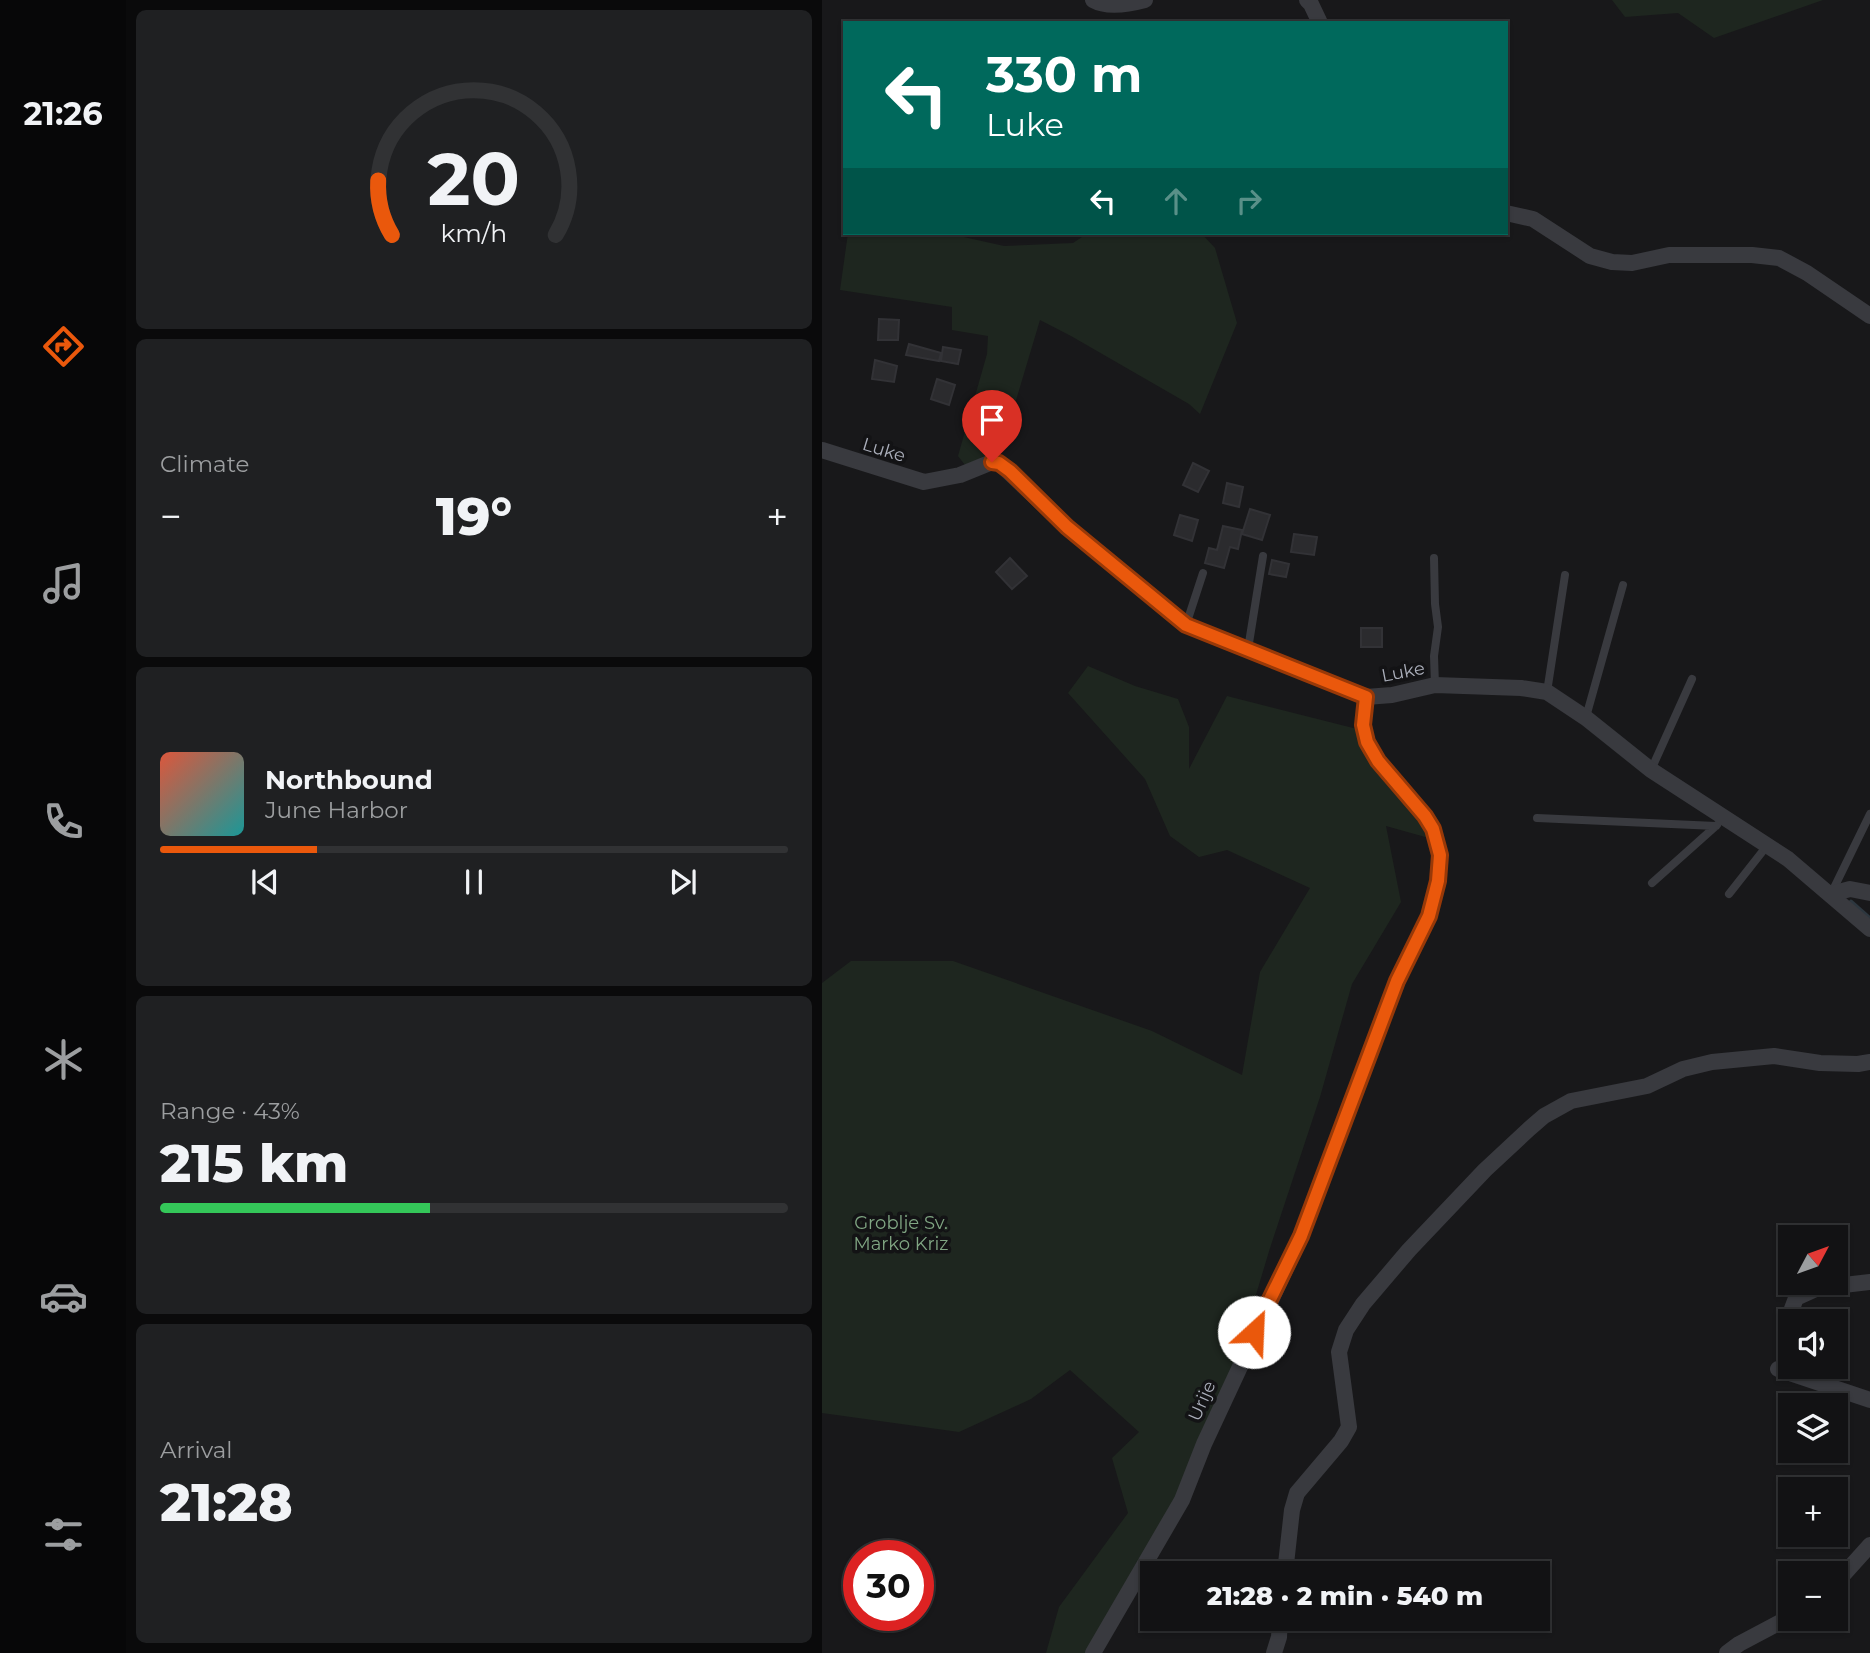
<!DOCTYPE html>
<html lang="en">
<head>
<meta charset="utf-8">
<style>
  body { margin:0; font-family:Montserrat,sans-serif; background:#1f2022; color:#f1f3f6; height:100vh; display:flex; flex-direction:column; font-size:26px; white-space:nowrap }
  * { box-sizing:border-box; margin:0 }
  p { font-size:23px; color:#9c9ea0 }
  .icon { flex:none; width:38px; height:38px; fill:none; stroke:currentColor; stroke-width:2; stroke-linecap:round; stroke-linejoin:round }
  .map { position:relative; flex:1; overflow:hidden }
  .sheet { display:flex; flex-direction:column; gap:10px; padding:10px; background:#0a0a0b; width:696px }
  .sheet>* { flex:none }
  .guide { position:absolute; left:21px; top:21px; width:665px; height:214px; border-radius:0px; box-shadow:0 2px 5px #0004,0 0 0 2px #313234; background:#00695c; color:#fff; overflow:hidden }
  .needle { width:46px; rotate:49deg }
  .buttons { position:absolute; left:956px; top:1225px; display:grid; gap:14px }
  .buttons a { display:grid; place-items:center; width:70px; height:70px; border-radius:0px; background:#121214; box-shadow:0 2px 5px #0004,0 0 0 2px #313234; font-size:35px }
  .speed { position:absolute; left:21px; top:1540px; display:flex; gap:14px; font-size:35px; font-weight:700; text-align:center }
  .speed>* { display:grid; place-content:center; width:91px; height:91px; border-radius:50%; background:#121214; box-shadow:0 2px 5px #0004,0 0 0 2px #313234; line-height:1 }
  .speed .limit { border:10px solid #d22; background:#fff; color:#111 }
  .pin { position:absolute; display:grid; place-items:center; width:60px; height:60px; color:#fff; margin:-72px -30px; border-radius:50% 50% 50% 0; rotate:-45deg; box-shadow:0 0 7px #0007 }
  .pin .icon { rotate:45deg }
  .me { position:absolute; width:77px; margin:-38px; rotate:25deg; stroke-linejoin:round; filter:drop-shadow(0 0 5px #0008) }
  .turn { display:flex; align-items:center; gap:24px; height:147px; padding:0 28px; font-size:32px }
  .turn .icon { width:91px; height:91px; stroke-width:2.5 }
  .turn b { display:block; font-size:49px; line-height:60px }
  .lanes { display:flex; align-items:center; height:66px; padding:0 28px; background:#0003; justify-content:center; gap:35px; direction:ltr }
  .lanes .off { opacity:.35 }
  .big { font-size:52px; font-weight:800; line-height:1.1 }
  .sheet .card { flex:1; display:flex; flex-direction:column; justify-content:center; gap:10px; min-width:0; padding:0 24px; border-radius:10px; background:#1f2022 }
  .sheet .dial { align-items:center; gap:0 }
  .dial svg { height:182px; overflow:visible; fill:none; stroke:#313234; stroke-width:7; stroke-linecap:round; text-anchor:middle }
  .dial text { fill:#f1f3f6; stroke:none }
  .song { display:flex; align-items:center; gap:21px }
  .cover { width:84px; height:84px; border-radius:10px; background:linear-gradient(135deg,hsl(10 70% 55%),hsl(180 70% 35%)) }
  .played { height:7px; border-radius:4px; background:linear-gradient(90deg,#ea580c 25%,#313234 25%) }
  .keys { display:flex; justify-content:space-around; direction:ltr }
  .heat { display:flex; justify-content:space-between; align-items:center; font-size:38px; direction:ltr }
  .charge { height:10px; border-radius:5px; background:linear-gradient(90deg,#34c759 43%,#313234 0) }
  .trip { position:absolute; left:318px; top:1561px; width:410px; height:70px; border-radius:0px; background:#121214; box-shadow:0 2px 5px #0004,0 0 0 2px #313234; font-weight:800; line-height:70px; text-align:center }
  main { display:flex; flex:1; min-height:0 }
  .menu { display:flex; flex-direction:column; width:126px; justify-content:space-around; align-items:center; background:#070708; color:#9c9ea0 }
  .menu .icon { width:49px; height:49px }
  .menu .current { color:#ea580c }
  .menu b { font-size:32px; color:#f1f3f6 }
  .map>svg:first-child { display:block }
  .green { fill:#1e261f }
  .lines { fill:none; stroke-linecap:round; stroke-linejoin:round }
  .stream { stroke:#2d373f; stroke-width:4.5 }
  .building { fill:#2b2b2e; stroke:#323236; stroke-width:2 }
  .lane { stroke:#393a3f; stroke-width:8 }
  .street { stroke:#393a3f; stroke-width:16 }
  .route-casing { stroke:#983908; stroke-width:18 }
  .route { stroke:#ea580c; stroke-width:12 }
  .labels { text-anchor:middle; stroke-width:7; stroke-linejoin:round; paint-order:stroke }
  .street-label { font-size:18px; fill:#aaaeba; stroke:#131315 }
  .park-label { font-size:18px; fill:#80a683; stroke:#131315 }
</style>
</head>
<body>
<main>
<nav class="menu">
<b>21:26</b>
<svg class="icon current" aria-label="directions" viewBox="0 0 24 24"><path d="M12 3l9 9-9 9-9-9zM9 14v-3h6M13 9l2 2-2 2"/></svg>
<svg class="icon" aria-label="music" viewBox="0 0 24 24"><path d="M9 18V5l10-2v13"/><circle cx="6" cy="18" r="3"/><circle cx="16" cy="16" r="3"/></svg>
<svg class="icon" aria-label="phone" viewBox="0 0 24 24"><path d="M5 4h4l2 5-3 2q2 4 5 5l2-3 5 2v4C11 20 4 13 5 4z"/></svg>
<svg class="icon" aria-label="climate" viewBox="0 0 24 24"><path d="M12 3v18M4 7l16 10M4 17L20 7"/></svg>
<svg class="icon" aria-label="car" viewBox="0 0 24 24"><path d="M5 17H2v-5l4-1 3-4h7l3 4 3 1v5h-3M9 17h6M6 11h13"/><circle cx="7" cy="17" r="2"/><circle cx="17" cy="17" r="2"/></svg>
<svg class="icon" aria-label="filters" viewBox="0 0 24 24"><path d="M4 7h16M4 17h16"/><circle cx="9" cy="7" r="2"/><circle cx="15" cy="17" r="2"/></svg>
</nav>
<section class="sheet">
<div class="card dial"><svg viewBox="0 0 100 80">
<path d="M14 69A42 42 0 1 1 86 69"/>
<path d="M14 69A42 42 0 0 1 8 45" stroke="#ea580c"/>
<text x="50" y="56" font-size="32" font-weight="700">20</text>
<text x="50" y="72" font-size="11">km/h</text>
</svg></div>
<div class="card"><p>Climate</p>
<div class="heat"><a>−</a><b class="big">19°</b><a>+</a></div>
</div>
<div class="card">
<div class="song"><i class="cover"></i><div><b>Northbound</b><p>June Harbor</p></div></div>
<div class="played"></div>
<div class="keys"><svg class="icon" aria-label="previous" viewBox="0 0 24 24"><path d="M18 5L8 12l10 7zM5 5v14"/></svg><svg class="icon" aria-label="pause" viewBox="0 0 24 24"><path d="M8 5v14M16 5v14"/></svg><svg class="icon" aria-label="next" viewBox="0 0 24 24"><path d="M6 5l10 7-10 7zM19 5v14"/></svg></div>
</div>
<div class="card"><p>Range · 43%</p><b class="big">215 km</b><div class="charge"></div></div>
<div class="card"><p>Arrival</p><b class="big">21:28</b></div>
</section>
<div class="map">
<svg width="1048" height="1653" viewBox="0 0 1048 1653">
  <rect width="100%" height="100%" fill="#18181a"/>
  <path class="green" d="M 790,0 L 1001,0 L 892,38 L 856,13 L 803,17 Z
    M 26,233 L 124,233 L 182,246 L 251,243 L 266,233 L 379,233 L 393,248 L 415,323 L 378,414 L 367,404 L 249,336 L 218,320 L 189,417 L 174,454 L 143,465 L 136,456 L 165,354 L 166,336 L 130,330 L 130,307 L 18,290 Z
    M 266,666 L 313,686 L 356,699 L 367,727 L 367,769 L 405,696 L 539,730 L 614,840 L 564,826 L 579,902 L 530,984 L 498,1097 L 448,1248 L 394,1428 L 268,1653 L 224,1653 L 237,1607 L 306,1513 L 290,1458 L 317,1432 L 248,1370 L 209,1399 L 137,1432 L 0,1413 L 0,983 L 29,961 L 131,961 L 330,1031 L 420,1075 L 438,972 L 488,888 L 405,850 L 377,857 L 348,836 L 323,779 L 246,693 Z"/>
  <g class="lines">
    <path class="stream" d="M 1029,902 L 1046,917"/>
  </g>
  <path class="building" d="M 57,319 L 77,320 L 76,340 L 56,340 Z
    M 87,344 L 119,353 L 117,361 L 84,355 Z
    M 121,347 L 139,350 L 136,364 L 119,361 Z
    M 53,360 L 75,366 L 72,382 L 50,379 Z
    M 115,379 L 133,385 L 127,405 L 109,399 Z
    M 371,463 L 387,471 L 376,492 L 361,485 Z
    M 405,483 L 421,487 L 417,507 L 401,503 Z
    M 428,509 L 448,515 L 440,540 L 420,534 Z
    M 358,515 L 376,520 L 370,541 L 352,535 Z
    M 401,526 L 420,530 L 416,549 L 408,547 L 402,568 L 383,563 L 387,548 L 395,550 Z
    M 472,534 L 495,537 L 492,555 L 469,552 Z
    M 188,558 L 205,576 L 190,589 L 174,572 Z
    M 450,560 L 467,564 L 464,577 L 447,574 Z
    M 539,628 L 560,628 L 560,647 L 539,647 Z"/>
  <g class="lines">
    <path class="lane" d="M 612,558 L 613,604 L 616,627 L 612,656 L 613,685
      M 364,625 L 381,573
      M 426,649 L 441,556
      M 725,692 L 743,575
      M 764,717 L 801,585
      M 829,770 L 870,679
      M 715,818 L 894,826
      M 830,883 L 895,825
      M 907,894 L 944,847
      M 1009,894 L 1048,814"/>
    <path class="street" d="M 271,0 C 285,8 308,4 323,0
      M 485,0 L 489,4 L 498,23
      M 684,213 L 711,219 L 768,256 L 790,262 L 810,263 L 847,255 L 930,255 L 957,258 L 985,273 L 1048,316
      M 0,450 L 102,482 L 138,475 L 170,462 L 177,463 L 245,527 L 364,625 L 544,697 L 570,695 L 613,685 L 699,688 L 725,692 L 764,718 L 829,770 L 966,859 L 1048,929
      M 1009,894 L 1028,889 L 1048,893
      M 968,1321 L 968,1314 L 974,1298 L 996,1288 L 1048,1282
      M 956,1369 L 1048,1400
      M 463,1573 L 470,1510 L 475,1493 L 519,1441 L 527,1427 L 517,1352 L 524,1330 L 541,1304 L 587,1250 L 663,1170 L 707,1129 L 722,1116 L 749,1101 L 825,1086 L 861,1069 L 890,1062 L 952,1056 L 998,1063 L 1036,1064 L 1048,1062
      M 1013,1584 L 1048,1545
      M 271,1653 L 360,1500 L 382,1444 L 479,1236 L 575,981 L 607,916 L 616,881 L 618,854 L 611,829 L 603,816 L 556,761 L 545,742 L 541,725 L 544,697
      M 452,1653 L 457,1637 L 458,1619
      M 905,1653 L 917,1644 L 968,1617"/>
  </g>
  <g class="lines">
    <defs>
      <path id="route" d="M 170,462 L 177,463 L 188,471 L 245,527 L 364,625 L 544,697 L 541,725 L 545,742 L 556,761 L 603,816 L 611,829 L 618,855 L 616,881 L 607,916 L 575,981 L 479,1236 L 432,1332"/>
    </defs>
    <use href="#route" class="route-casing"/>
    <use href="#route" class="route"/>
  </g>
  <g class="labels">
    <g class="street-label">
      <text transform="translate(62 450) rotate(17)" y="6">Luke</text>
      <text transform="translate(581 672) rotate(-11)" y="6">Luke</text>
      <text transform="translate(380 1401) rotate(-66)" y="6">Urije</text>
    </g>
    <g class="park-label">
      <text x="79" y="1229">Groblje Sv.<tspan x="79" dy="21">Marko Kriz</tspan></text>
    </g>
  </g>
</svg>
<div class="buttons">
<a><svg class="needle" viewBox="-14 -14 28 28"><path d="M0-13l5 13h-10z" fill="#e53935"/><path d="M0 13l5-13h-10z" fill="#9c9ea0"/></svg></a>
<a><svg class="icon" aria-label="sound" viewBox="0 0 24 24"><path d="M4 9h4l5-4v14l-5-4H4zM17 9q2 3 0 6"/></svg></a>
<a><svg class="icon" aria-label="layers" viewBox="0 0 24 24"><path d="M12 4l9 5-9 5-9-5zM3 14l9 5 9-5"/></svg></a>
<a>+</a>
<a>−</a>
</div>
<div class="speed"><div class="limit">30</div></div>
<div class="pin" style="left:170px;top:462px;background:#d93025"><svg class="icon" aria-label="arrive" viewBox="0 0 24 24"><path d="M6 21V4h12l-3 4 3 4H6"/></svg></div>
<svg class="me" style="left:432px;top:1332px" viewBox="-20 -20 40 40"><circle r="19" fill="#fff"/><path d="M0-13L10 11 0 6-10 11z" fill="#ea580c"/></svg>
<div class="trip">21:28 · 2 min · 540 m</div>
<div class="guide">
<div class="turn"><svg class="icon" aria-label="left" viewBox="0 0 24 24"><path d="M17 20v-9H6M10 6l-5 5 5 5"/></svg><div><b>330 m</b>Luke</div></div>
<div class="lanes"><svg class="icon" aria-label="left" viewBox="0 0 24 24"><path d="M17 20v-9H6M10 6l-5 5 5 5"/></svg><svg class="icon off" aria-label="ahead" viewBox="0 0 24 24"><path d="M12 20V5M6 11l6-6 6 6"/></svg><svg class="icon off" aria-label="right" viewBox="0 0 24 24"><path d="M7 20v-9h11M14 6l5 5-5 5"/></svg></div>
</div>
</div>
</main>
</body>
</html>
